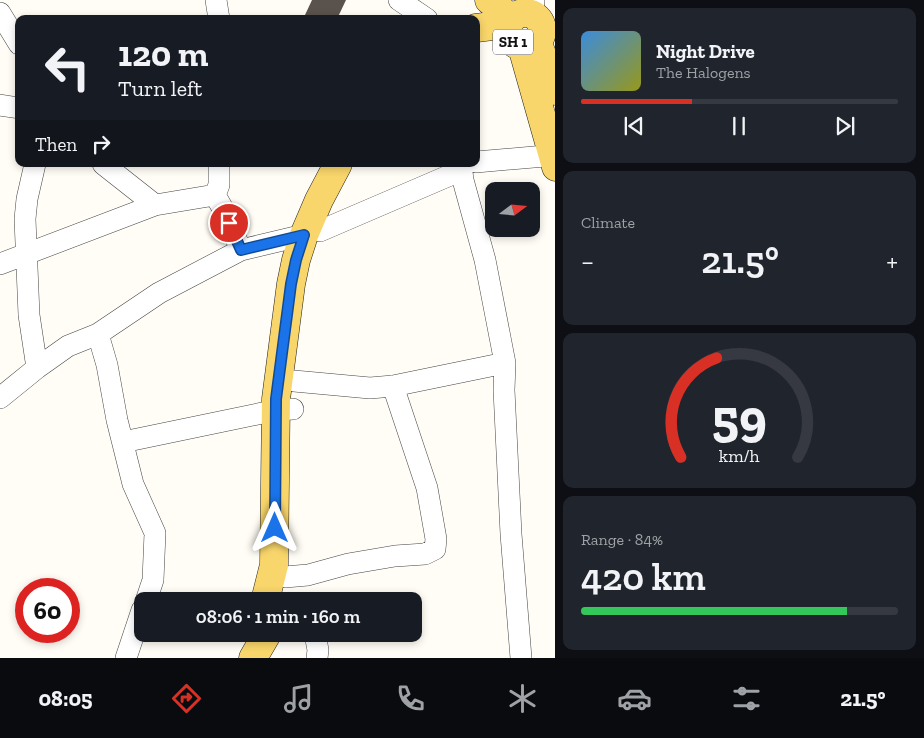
<!DOCTYPE html>
<html lang="en">
<head>
<meta charset="utf-8">
<style>
  body { margin:0; font-family:"Zilla Slab",serif; background:#20242c; color:#f1f3f6; height:100vh; display:flex; flex-direction:column; font-size:19px; white-space:nowrap }
  * { box-sizing:border-box; margin:0 }
  p { font-size:16px; color:#9ea1a6 }
  .icon { flex:none; width:28px; height:28px; fill:none; stroke:currentColor; stroke-width:2; stroke-linecap:round; stroke-linejoin:round }
  .map { position:relative; flex:1; overflow:hidden }
  .panel { display:flex; flex-direction:column; gap:8px; padding:8px; background:#0d0f14; width:369px }
  .panel>* { flex:none }
  .hud { position:absolute; left:15px; top:15px; width:465px; height:152px; border-radius:10px; box-shadow:0 2px 8px #0003; background:#171b24; color:#f1f3f6; overflow:hidden }
  .needle { width:32px; rotate:74deg }
  .fabs { position:absolute; left:485px; top:182px; display:grid; gap:10px }
  .fabs a { display:grid; place-items:center; width:55px; height:55px; border-radius:10px; background:#171b24; box-shadow:0 2px 8px #0003; font-size:25px }
  .speed { position:absolute; left:15px; top:578px; display:flex; gap:10px; font-size:25px; font-weight:700; text-align:center }
  .speed>* { display:grid; place-content:center; width:65px; height:65px; border-radius:50%; background:#171b24; box-shadow:0 2px 8px #0003; line-height:1 }
  .speed .limit { border:8px solid #d22; background:#fff; color:#111 }
  .pin { position:absolute; display:grid; place-items:center; width:42px; height:42px; color:#fff; margin:-21px; border:2px solid #fff; border-radius:50%; box-shadow:0 1px 5px #0007 }
  .me { position:absolute; width:55px; margin:-28px; rotate:0deg; stroke-linejoin:round; filter:drop-shadow(0 0 4px #0008) }
  .turn { display:flex; align-items:center; gap:18px; height:105px; padding:0 20px; font-size:22px }
  .turn .icon { width:65px; height:65px; stroke-width:2.5 }
  .turn b { display:block; font-size:35px; line-height:42px }
  .then { display:flex; align-items:center; height:48px; padding:0 20px; background:#0003; gap:10px; font-size:19px }
  .big { font-size:38px; font-weight:600; line-height:1.1 }
  .panel .card { flex:1; display:flex; flex-direction:column; justify-content:center; gap:8px; min-width:0; padding:0 18px; border-radius:10px; background:#20242c }
  .panel .dial { align-items:center; gap:0 }
  .dial svg { height:130px; overflow:visible; fill:none; stroke:#363941; stroke-width:7; stroke-linecap:round; text-anchor:middle }
  .dial text { fill:#f1f3f6; stroke:none }
  .song { display:flex; align-items:center; gap:15px }
  .cover { width:60px; height:60px; border-radius:8px; background:linear-gradient(135deg,hsl(210 70% 55%),hsl(60 70% 35%)) }
  .played { height:5px; border-radius:2px; background:linear-gradient(90deg,#d93025 35%,#363941 35%) }
  .keys { display:flex; justify-content:space-around; direction:ltr }
  .heat { display:flex; justify-content:space-between; align-items:center; font-size:28px; direction:ltr }
  .charge { height:8px; border-radius:4px; background:linear-gradient(90deg,#34c759 84%,#363941 0) }
  .trip { position:absolute; left:134px; top:592px; width:288px; height:50px; border-radius:10px; background:#171b24; box-shadow:0 2px 8px #0003; font-weight:600; line-height:50px; text-align:center }
  .tabs { display:flex; height:80px; justify-content:space-around; align-items:center; background:#090b0e; color:#9ea1a6 }
  .tabs .icon { width:35px; height:35px }
  .tabs .on { color:#d93025 }
  .tabs b { font-size:22px; color:#f1f3f6 }
  main { display:flex; flex:1; min-height:0 }
  .map>svg:first-child { display:block }
  .building { fill:#5a524d }
  .lines { fill:none; stroke-linecap:round; stroke-linejoin:round }
  .minor-casing { stroke:#444; stroke-width:22 }
  .major-casing { stroke:#222; stroke-width:29 }
  .minor { stroke:#fff; stroke-width:21 }
  .major { stroke:#f9d66b; stroke-width:28 }
  .route-casing { stroke:#114b97; stroke-width:12 }
  .route { stroke:#1a73e8; stroke-width:9 }
  .labels { text-anchor:middle; stroke-width:5; stroke-linejoin:round; paint-order:stroke }
  .shield { fill:#fff; stroke:#585858; stroke-width:1 }
  .shield-label { font-size:15px; font-weight:bold; fill:#111 }
</style>
</head>
<body>
<main>
<div class="map">
<svg width="556" height="658" viewBox="0 0 556 658">
  <rect width="100%" height="100%" fill="#fffdf5"/>
  <path class="building" d="M 312,0 L 346,0 L 337,19 L 313,19 L 305,15 Z"/>
  <g class="lines">
    <defs>
      <path id="minor" d="M 216,0 L 219,19
        M 399,0 L 427,19
        M 0,13 L 19,44
        M 533,16 L 534,0
        M 0,105 L 19,108
        M 476,162 L 556,155
        M 35,164 L 27,199 L 25,219 L 29,315 L 37,368
        M 103,164 L 155,205
        M 219,164 L 219,185 L 215,195 L 223,209 L 241,250
        M 461,164 L 463,180 L 485,260 L 505,363 L 504,390 L 511,534 L 521,658
        M 320,231 L 455,173 L 461,164
        M 0,264 L 155,205 L 215,195
        M 98,334 L 107,365 L 117,420 L 133,484 L 155,533 L 153,580 L 146,601
        M 294,381 L 370,388 L 393,386 L 505,363
        M 0,398 L 37,368 L 68,346 L 98,334 L 159,293 L 241,250 L 304,235
        M 123,442 L 277,410 L 293,409
        M 285,577 L 308,575 L 348,564 L 395,556 L 425,554 L 435,549 L 436,539 L 427,488 L 393,386
        M 315,634 L 318,650 L 317,658
        M 126,658 L 142,610"/>
      <path id="major" d="M 489,0 L 512,19
        M508 30a17 17 0 1 1 34 0a17 17 0 1 1-34 0Z
        M 476,28 L 509,24
        M 537,41 L 556,91
        M 522,47 L 556,167
        M 265,601 L 274,565 L 276,399 L 291,284 L 296,260 L 304,235 L 319,200 L 338,164
        M 253,658 L 267,634"/>
    </defs>
    <use href="#minor" class="minor-casing"/>
    <use href="#major" class="major-casing"/>
    <use href="#minor" class="minor"/>
    <use href="#major" class="major"/>
  </g>
  <g class="lines">
    <defs>
      <path id="route" d="M 229,223 L 241,250 L 304,235 L 296,260 L 291,284 L 276,399 L 275,528"/>
    </defs>
    <use href="#route" class="route-casing"/>
    <use href="#route" class="route"/>
  </g>
  <g class="labels">
    <rect class="shield" x="493" y="29.5" width="40" height="25" rx="4"/>
    <g class="shield-label">
      <text x="513" y="47">SH 1</text>
    </g>
  </g>
</svg>
<div class="fabs">
<a><svg class="needle" viewBox="-14 -14 28 28"><path d="M0-13l5 13h-10z" fill="#e53935"/><path d="M0 13l5-13h-10z" fill="#9ea1a6"/></svg></a>
</div>
<div class="speed"><div class="limit">60</div></div>
<div class="pin" style="left:229px;top:223px;background:#d93025"><svg class="icon" aria-label="arrive" viewBox="0 0 24 24"><path d="M6 21V4h12l-3 4 3 4H6"/></svg></div>
<svg class="me" style="left:275px;top:528px" viewBox="-20 -20 40 40"><path d="M0-17L14 15 0 8-14 15z" fill="#1a73e8" stroke="#fff" stroke-width="4"/></svg>
<div class="trip">08:06 · 1 min · 160 m</div>
<div class="hud">
<div class="turn"><svg class="icon" aria-label="left" viewBox="0 0 24 24"><path d="M17 20v-9H6M10 6l-5 5 5 5"/></svg><div><b>120 m</b>Turn left</div></div>
<div class="then">Then<svg class="icon" aria-label="right" viewBox="0 0 24 24"><path d="M7 20v-9h11M14 6l5 5-5 5"/></svg></div>
</div>
</div>
<section class="panel">
<div class="card">
<div class="song"><i class="cover"></i><div><b>Night Drive</b><p>The Halogens</p></div></div>
<div class="played"></div>
<div class="keys"><svg class="icon" aria-label="previous" viewBox="0 0 24 24"><path d="M18 5L8 12l10 7zM5 5v14"/></svg><svg class="icon" aria-label="pause" viewBox="0 0 24 24"><path d="M8 5v14M16 5v14"/></svg><svg class="icon" aria-label="next" viewBox="0 0 24 24"><path d="M6 5l10 7-10 7zM19 5v14"/></svg></div>
</div>
<div class="card"><p>Climate</p>
<div class="heat"><a>−</a><b class="big">21.5°</b><a>+</a></div>
</div>
<div class="card dial"><svg viewBox="0 0 100 80">
<path d="M14 69A42 42 0 1 1 86 69"/>
<path d="M14 69A42 42 0 0 1 36 8" stroke="#d93025"/>
<text x="50" y="56" font-size="32" font-weight="700">59</text>
<text x="50" y="72" font-size="11">km/h</text>
</svg></div>
<div class="card"><p>Range · 84%</p><b class="big">420 km</b><div class="charge"></div></div>
</section>
</main>
<nav class="tabs">
<b>08:05</b>
<svg class="icon on" aria-label="directions" viewBox="0 0 24 24"><path d="M12 3l9 9-9 9-9-9zM9 14v-3h6M13 9l2 2-2 2"/></svg>
<svg class="icon" aria-label="music" viewBox="0 0 24 24"><path d="M9 18V5l10-2v13"/><circle cx="6" cy="18" r="3"/><circle cx="16" cy="16" r="3"/></svg>
<svg class="icon" aria-label="phone" viewBox="0 0 24 24"><path d="M5 4h4l2 5-3 2q2 4 5 5l2-3 5 2v4C11 20 4 13 5 4z"/></svg>
<svg class="icon" aria-label="climate" viewBox="0 0 24 24"><path d="M12 3v18M4 7l16 10M4 17L20 7"/></svg>
<svg class="icon" aria-label="car" viewBox="0 0 24 24"><path d="M5 17H2v-5l4-1 3-4h7l3 4 3 1v5h-3M9 17h6M6 11h13"/><circle cx="7" cy="17" r="2"/><circle cx="17" cy="17" r="2"/></svg>
<svg class="icon" aria-label="filters" viewBox="0 0 24 24"><path d="M4 7h16M4 17h16"/><circle cx="9" cy="7" r="2"/><circle cx="15" cy="17" r="2"/></svg>
<b>21.5°</b>
</nav>
</body>
</html>
